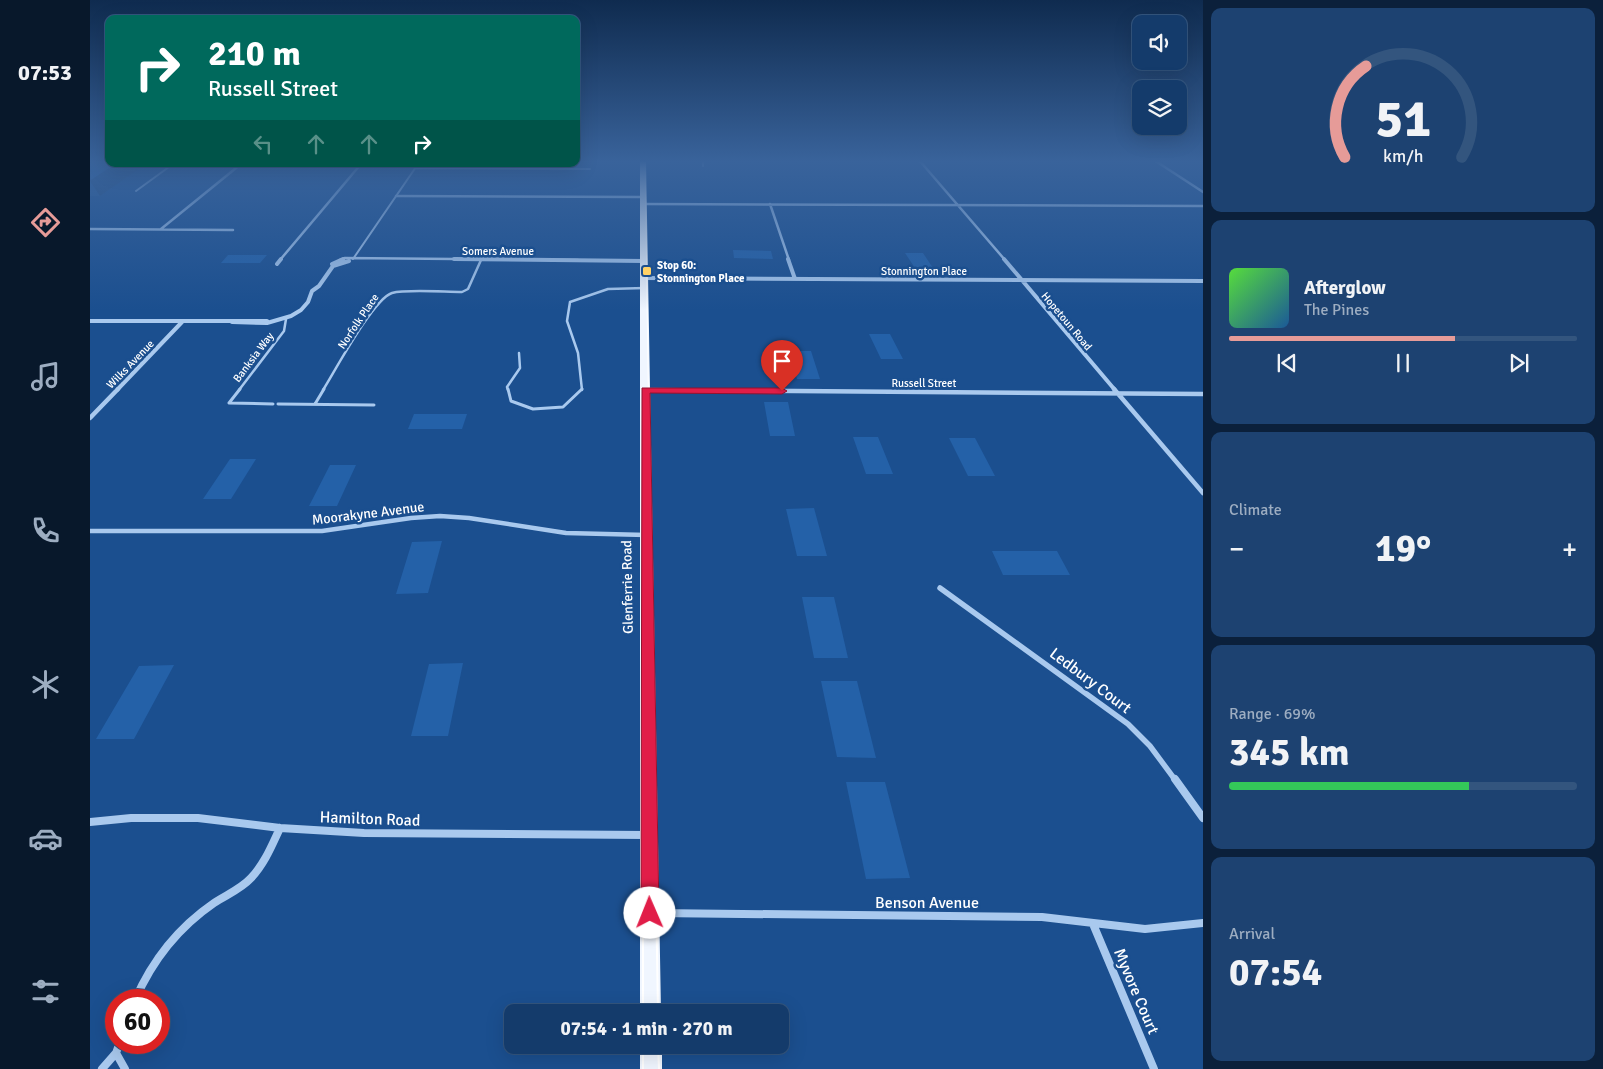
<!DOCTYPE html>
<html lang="en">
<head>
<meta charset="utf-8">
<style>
  body { margin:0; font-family:Signika,sans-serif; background:#1d4271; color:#f1f3f6; height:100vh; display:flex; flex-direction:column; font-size:19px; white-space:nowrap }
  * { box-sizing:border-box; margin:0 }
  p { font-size:16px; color:#9dadc1 }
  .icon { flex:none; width:28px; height:28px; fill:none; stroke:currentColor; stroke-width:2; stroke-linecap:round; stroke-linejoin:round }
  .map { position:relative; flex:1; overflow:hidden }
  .drawer { display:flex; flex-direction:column; gap:8px; padding:8px; background:#0b203b; width:400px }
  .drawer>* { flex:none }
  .guide { position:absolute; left:15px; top:15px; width:475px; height:152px; border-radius:10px; box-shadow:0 5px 20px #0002,0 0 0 1px #33557e; background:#00695c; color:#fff; overflow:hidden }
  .controls { position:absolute; left:1042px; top:15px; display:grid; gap:10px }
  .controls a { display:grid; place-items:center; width:55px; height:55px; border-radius:10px; background:#143b6b; box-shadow:0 5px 20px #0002,0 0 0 1px #33557e; font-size:25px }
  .speed { position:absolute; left:15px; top:989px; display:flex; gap:10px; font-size:25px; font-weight:700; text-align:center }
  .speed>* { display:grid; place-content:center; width:65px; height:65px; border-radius:50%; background:#143b6b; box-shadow:0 5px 20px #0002,0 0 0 1px #33557e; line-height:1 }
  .speed .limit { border:8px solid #d22; background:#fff; color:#111 }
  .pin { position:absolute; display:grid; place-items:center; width:42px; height:42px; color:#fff; margin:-51px -21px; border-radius:50% 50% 50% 0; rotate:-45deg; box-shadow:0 0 5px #0007 }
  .pin .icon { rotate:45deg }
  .me { position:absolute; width:55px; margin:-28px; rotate:359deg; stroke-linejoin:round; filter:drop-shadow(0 0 4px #0008) }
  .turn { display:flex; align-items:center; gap:18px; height:105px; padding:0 20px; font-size:22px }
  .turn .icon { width:65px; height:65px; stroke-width:2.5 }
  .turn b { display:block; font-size:35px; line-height:42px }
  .lanes { display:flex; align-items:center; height:48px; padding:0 20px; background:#0003; justify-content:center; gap:25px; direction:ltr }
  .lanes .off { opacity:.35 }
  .big { font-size:38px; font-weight:700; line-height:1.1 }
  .drawer .card { flex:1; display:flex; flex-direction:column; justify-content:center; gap:8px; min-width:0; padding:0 18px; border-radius:10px; background:#1d4271 }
  .drawer .dial { align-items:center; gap:0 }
  .dial svg { height:130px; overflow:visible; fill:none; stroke:#33557e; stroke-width:7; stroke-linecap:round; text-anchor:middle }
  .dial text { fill:#f1f3f6; stroke:none }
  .song { display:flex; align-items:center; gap:15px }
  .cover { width:60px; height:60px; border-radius:8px; background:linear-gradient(135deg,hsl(110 70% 55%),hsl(210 70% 35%)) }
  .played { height:5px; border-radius:2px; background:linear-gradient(90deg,#e69b98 65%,#33557e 65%) }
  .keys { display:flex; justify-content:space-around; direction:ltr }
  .heat { display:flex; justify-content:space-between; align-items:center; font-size:28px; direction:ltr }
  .charge { height:8px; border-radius:4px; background:linear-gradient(90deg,#34c759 69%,#33557e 0) }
  .trip { position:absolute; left:414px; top:1004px; width:285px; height:50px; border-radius:10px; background:#143b6b; box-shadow:0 5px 20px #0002,0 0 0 1px #33557e; font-weight:700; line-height:50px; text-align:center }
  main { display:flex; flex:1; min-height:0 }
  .dock { display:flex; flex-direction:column; width:90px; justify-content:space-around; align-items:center; background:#08182b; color:#9dadc1 }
  .dock .icon { width:35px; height:35px }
  .dock .active { color:#e69b98 }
  .dock b { font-size:22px; color:#f1f3f6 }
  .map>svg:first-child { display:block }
  .green { fill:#2461a8 }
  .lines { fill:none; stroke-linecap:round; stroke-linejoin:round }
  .lane-far2 { stroke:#a9c9ee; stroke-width:2 }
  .lane-far1 { stroke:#a9c9ee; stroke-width:2.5 }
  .lane { stroke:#a9c9ee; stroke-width:3 }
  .street-far4 { stroke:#a9c9ee; stroke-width:2.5 }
  .street-far3 { stroke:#a9c9ee; stroke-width:4 }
  .street-far2 { stroke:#a9c9ee; stroke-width:4.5 }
  .street-far1 { stroke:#a9c9ee; stroke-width:5.5 }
  .street { stroke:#a9c9ee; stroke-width:8 }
  .primary { fill:#f0f6ff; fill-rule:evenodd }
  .tram-far1 { stroke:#fff; stroke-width:1 }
  .tram { stroke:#fff; stroke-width:2 }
  .wall { fill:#245895 }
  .shaded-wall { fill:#1d4779 }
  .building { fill:#2a66ad; stroke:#1d4779 }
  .route { fill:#e11d48; stroke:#92132f }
  .poi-dot { fill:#ffd166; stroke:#1b4f8f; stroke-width:2 }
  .labels { text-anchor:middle; stroke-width:5; stroke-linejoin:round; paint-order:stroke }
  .far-street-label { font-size:11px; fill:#fff; stroke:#1b4f8f }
  .far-poi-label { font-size:11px; font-weight:bold; fill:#fff; stroke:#1b4f8f; text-anchor:start }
  .street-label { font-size:14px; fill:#fff; stroke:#1b4f8f }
  .near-street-label { font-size:16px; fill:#fff; stroke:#1b4f8f }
</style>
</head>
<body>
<main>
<nav class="dock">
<b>07:53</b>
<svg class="icon active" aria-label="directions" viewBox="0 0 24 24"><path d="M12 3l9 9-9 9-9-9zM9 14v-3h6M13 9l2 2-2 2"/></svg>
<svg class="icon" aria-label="music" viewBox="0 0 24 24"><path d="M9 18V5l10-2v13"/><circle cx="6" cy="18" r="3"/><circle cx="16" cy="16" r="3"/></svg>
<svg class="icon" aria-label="phone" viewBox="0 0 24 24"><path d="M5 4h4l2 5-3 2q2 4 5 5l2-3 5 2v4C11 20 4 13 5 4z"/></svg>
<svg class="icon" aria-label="climate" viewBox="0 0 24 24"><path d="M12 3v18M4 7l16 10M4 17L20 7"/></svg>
<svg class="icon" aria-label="car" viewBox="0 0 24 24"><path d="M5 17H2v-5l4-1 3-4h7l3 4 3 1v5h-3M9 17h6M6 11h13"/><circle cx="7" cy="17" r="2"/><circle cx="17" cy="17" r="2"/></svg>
<svg class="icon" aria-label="filters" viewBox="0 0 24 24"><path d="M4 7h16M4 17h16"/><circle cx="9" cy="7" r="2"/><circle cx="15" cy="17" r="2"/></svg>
</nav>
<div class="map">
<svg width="1113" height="1069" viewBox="0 0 1113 1069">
  <rect width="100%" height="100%" fill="#1b4f8f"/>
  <path class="green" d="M 643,250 L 681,251 L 683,259 L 644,258 Z
    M 815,253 L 833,253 L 845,271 L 827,271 Z
    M 138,255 L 177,255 L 170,263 L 131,263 Z
    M 779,334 L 800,334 L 813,359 L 791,359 Z
    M 699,351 L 721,351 L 730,379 L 707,379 Z
    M 674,402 L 698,402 L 705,436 L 680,436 Z
    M 324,414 L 377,414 L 372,429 L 318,429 Z
    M 763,437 L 788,437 L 803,474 L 776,474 Z
    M 859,438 L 885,438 L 905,476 L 878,476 Z
    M 140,459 L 166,459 L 141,499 L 113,499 Z
    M 240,465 L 266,465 L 247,506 L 219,506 Z
    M 724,508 L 737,556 L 707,556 L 696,509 Z
    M 352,541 L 338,593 L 306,594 L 322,542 Z
    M 902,551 L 967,551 L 980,575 L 913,575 Z
    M 712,597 L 744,597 L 758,658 L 724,658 Z
    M 373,663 L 358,736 L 321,736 L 339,664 Z
    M 84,665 L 44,739 L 6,739 L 49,666 Z
    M 731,681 L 767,681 L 786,758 L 747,757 Z
    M 756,782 L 795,782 L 820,878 L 776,879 Z"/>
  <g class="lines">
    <path class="lane-far2" d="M 613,160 L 613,166
      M 325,168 L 500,169
      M 46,191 L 83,164
      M 263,259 L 328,164"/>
    <path class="lane-far1" d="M 149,390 L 194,331 L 196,319
      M 233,390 C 245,371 283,299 302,293 C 316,289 355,292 372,292 L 378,289 L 391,260
      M 418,390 L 417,387 L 430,368 L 429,353
      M 492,390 L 488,353 L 477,321 L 480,302 L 518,289 L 555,288"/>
    <path class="lane" d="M 418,389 L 421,401 L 443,409 L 473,407 L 492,389
      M 139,403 L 150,389
      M 139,403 L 183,404
      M 188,404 L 284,405
      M 225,404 L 234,389"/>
    <path class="street-far4" d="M 829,160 L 915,260
      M 1064,160 L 1113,192
      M 306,196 L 554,197
      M 554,204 L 1113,206
      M 680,204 L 699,260
      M 0,229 L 143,230
      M 71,229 L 151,164
      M 190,260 L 271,164
      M 250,260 L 255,258 L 488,260"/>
    <path class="street-far3" d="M 364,259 L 554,261
      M 698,259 L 705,279
      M 914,259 L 1025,390
      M 187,264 L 191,259
      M 243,266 L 259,261
      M 554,278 L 1113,281
      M 0,321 L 177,321
      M 142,322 L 177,323 L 201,316 L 211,310 L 218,302 L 222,291 L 229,286 L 243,266 L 242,264 L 253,259
      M 27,390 L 92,322
      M 555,390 L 568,390"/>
    <path class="street-far2" d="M 1024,389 L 1113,493
      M 555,390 L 1113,394
      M 0,418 L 28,389
      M 0,531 L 232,531 L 321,518 L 350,516 L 379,518 L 476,533 L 556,535"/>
    <path class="street-far1" d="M 850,588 L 1038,724 L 1060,746 L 1086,781"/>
    <path class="street" d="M 1085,779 L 1113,818
      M 0,822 L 41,818 L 108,818 L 190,828 L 274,833 L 556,835
      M 565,913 L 952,917 L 1055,929 L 1113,923
      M 1003,924 L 1064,1069
      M 45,1000 C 62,961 89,927 124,903 C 136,895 151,889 161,878 C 175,863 182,845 190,828
      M 26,1053 L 35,1069
      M 12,1069 L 26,1053 L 30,1042"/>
    <path class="primary" d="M 550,160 L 556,160 L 571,1012 L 550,1012 Z
      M 550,1045 L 572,1045 L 572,1069 L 550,1069 Z"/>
    <path class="tram-far1" d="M 555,160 L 564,781
      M 552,408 L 553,781"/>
    <path class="tram" d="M 553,779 L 553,1012
      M 564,779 L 568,1012
      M 553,1045 L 553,1069
      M 568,1045 L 569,1069"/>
  </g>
  <path class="wall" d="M 0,160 L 19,164 L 56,164 L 10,196 L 0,196 Z"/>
  <path class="shaded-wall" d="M 26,164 L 56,164 L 10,196 L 0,181 Z"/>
  <path class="building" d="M 0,160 L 19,160 L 19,164 L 26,164 L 0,181 Z"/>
  <linearGradient id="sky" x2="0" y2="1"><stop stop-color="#0f2b4f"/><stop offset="0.52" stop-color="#39639b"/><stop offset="1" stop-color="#39639b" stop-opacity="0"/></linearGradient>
  <rect width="1113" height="310" fill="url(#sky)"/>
  <path class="route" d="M 552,388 L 692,388 L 697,391 L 692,394 L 560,393 L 569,913 L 566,920 L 560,922 L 554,920 L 551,913 Z"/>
  <rect class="poi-dot" x="552" y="266" width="10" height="10" rx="2.5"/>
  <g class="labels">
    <g class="far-street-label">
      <text x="408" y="255">Somers Avenue</text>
      <text x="834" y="275">Stonnington Place</text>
      <text transform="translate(268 321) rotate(-56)" y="4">Norfolk Place</text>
      <text transform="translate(977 321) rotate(50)" y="4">Hopetoun Road</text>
      <text transform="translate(163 357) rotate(-53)" y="4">Banksia Way</text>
      <text transform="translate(40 364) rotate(-46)" y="4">Wilks Avenue</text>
      <text x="834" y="387">Russell Street</text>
    </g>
    <g class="far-poi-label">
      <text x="567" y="269">Stop 60:<tspan x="567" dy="13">Stonnington Place</tspan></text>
    </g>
    <g class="street-label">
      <text transform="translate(278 513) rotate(-7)" y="5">Moorakyne Avenue</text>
      <text transform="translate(537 587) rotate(-91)" y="5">Glenferrie Road</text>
    </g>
    <g class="near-street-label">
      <text transform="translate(1001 680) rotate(37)" y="6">Ledbury Court</text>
      <text transform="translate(280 818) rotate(2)" y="6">Hamilton Road</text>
      <text x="837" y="908">Benson Avenue</text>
      <text transform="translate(1047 991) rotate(67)" y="6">Myvore Court</text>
    </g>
  </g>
</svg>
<div class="controls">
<a><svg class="icon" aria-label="sound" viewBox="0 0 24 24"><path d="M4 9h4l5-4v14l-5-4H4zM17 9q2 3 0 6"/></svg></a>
<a><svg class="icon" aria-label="layers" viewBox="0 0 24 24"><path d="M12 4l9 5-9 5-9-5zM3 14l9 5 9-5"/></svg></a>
</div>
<div class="speed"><div class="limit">60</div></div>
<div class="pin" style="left:692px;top:391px;background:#d93025"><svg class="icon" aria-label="arrive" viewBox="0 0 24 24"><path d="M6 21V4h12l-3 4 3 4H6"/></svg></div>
<svg class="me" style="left:560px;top:913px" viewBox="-20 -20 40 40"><circle r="19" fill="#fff"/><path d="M0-13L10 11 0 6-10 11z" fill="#e11d48"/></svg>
<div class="trip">07:54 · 1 min · 270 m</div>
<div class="guide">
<div class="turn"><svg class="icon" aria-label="right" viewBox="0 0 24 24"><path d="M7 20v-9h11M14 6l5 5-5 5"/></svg><div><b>210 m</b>Russell Street</div></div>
<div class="lanes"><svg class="icon off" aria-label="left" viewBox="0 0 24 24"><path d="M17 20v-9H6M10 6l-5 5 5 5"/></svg><svg class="icon off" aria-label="ahead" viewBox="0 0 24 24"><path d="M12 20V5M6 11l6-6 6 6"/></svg><svg class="icon off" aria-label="ahead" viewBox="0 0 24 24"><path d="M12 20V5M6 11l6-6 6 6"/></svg><svg class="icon" aria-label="right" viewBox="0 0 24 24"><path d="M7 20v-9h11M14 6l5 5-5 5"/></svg></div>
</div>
</div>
<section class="drawer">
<div class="card dial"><svg viewBox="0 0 100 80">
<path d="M14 69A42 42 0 1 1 86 69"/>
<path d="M14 69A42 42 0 0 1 27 13" stroke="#e69b98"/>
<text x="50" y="56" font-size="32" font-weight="700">51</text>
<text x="50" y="72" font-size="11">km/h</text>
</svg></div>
<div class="card">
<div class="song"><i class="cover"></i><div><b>Afterglow</b><p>The Pines</p></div></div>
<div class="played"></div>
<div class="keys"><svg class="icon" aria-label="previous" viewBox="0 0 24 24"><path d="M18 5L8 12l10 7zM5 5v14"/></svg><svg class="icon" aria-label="pause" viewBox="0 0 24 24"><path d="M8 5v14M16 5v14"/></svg><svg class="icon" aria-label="next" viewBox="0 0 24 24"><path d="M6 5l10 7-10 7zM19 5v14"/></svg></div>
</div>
<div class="card"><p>Climate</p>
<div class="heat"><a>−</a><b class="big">19°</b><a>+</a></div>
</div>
<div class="card"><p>Range · 69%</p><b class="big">345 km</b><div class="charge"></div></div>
<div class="card"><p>Arrival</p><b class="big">07:54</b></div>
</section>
</main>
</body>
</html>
